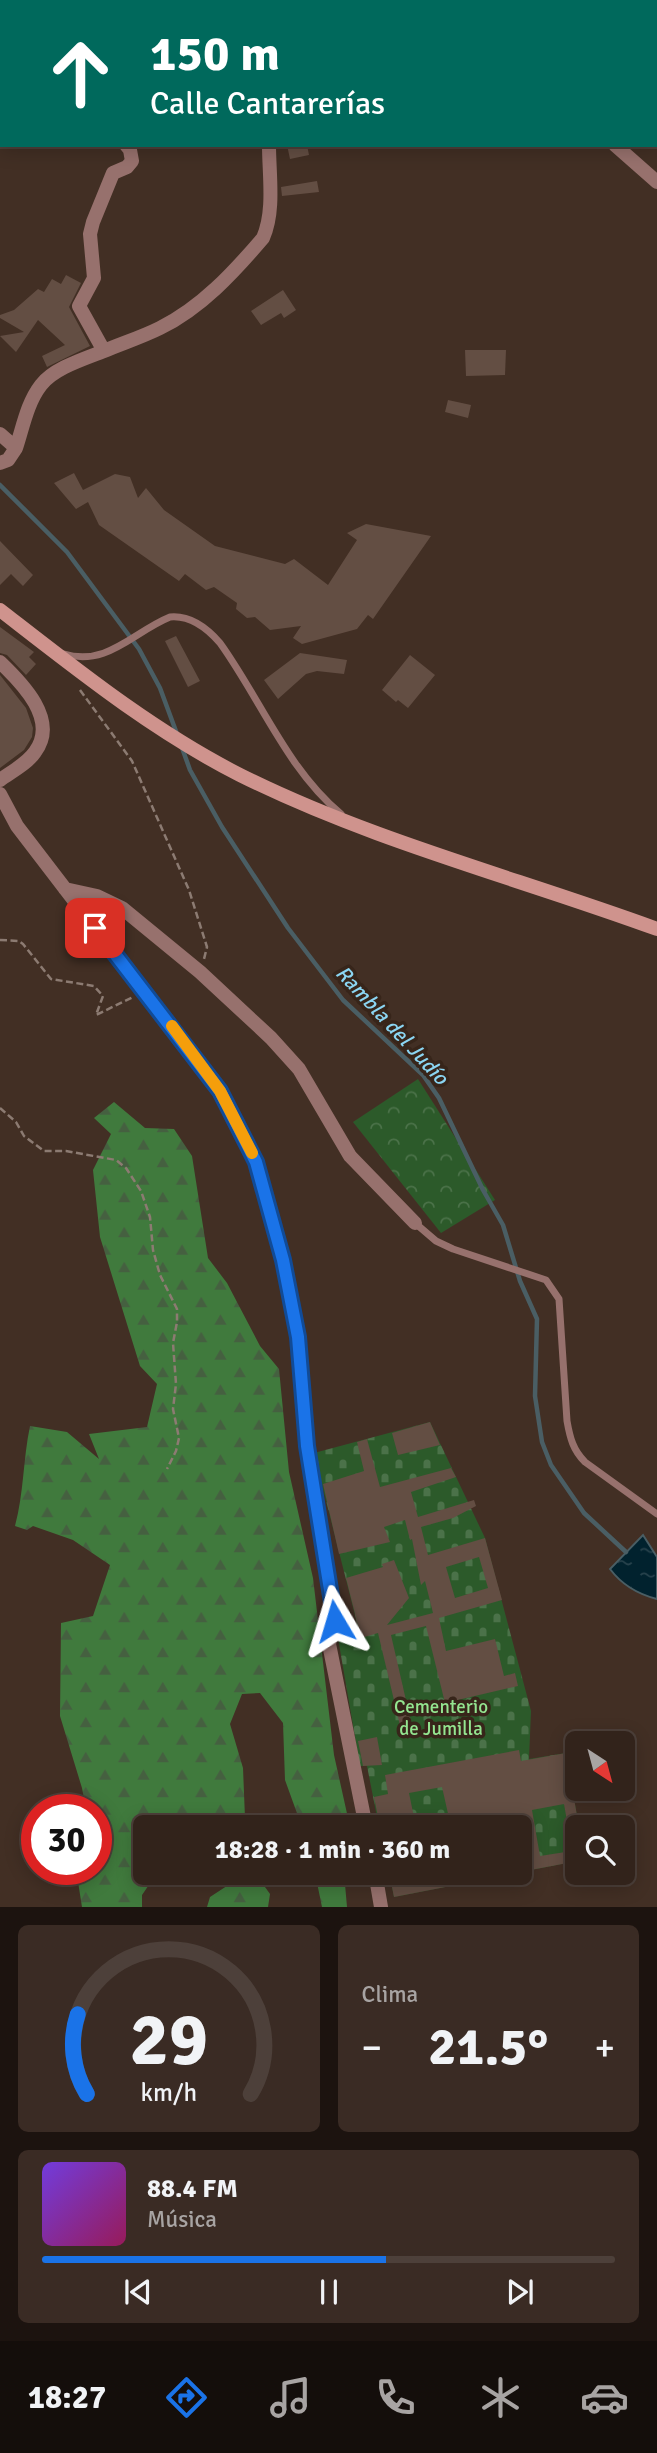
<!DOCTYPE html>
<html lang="es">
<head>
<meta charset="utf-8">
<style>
  body { margin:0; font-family:Signika,sans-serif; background:#3a2b24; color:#f1f3f6; height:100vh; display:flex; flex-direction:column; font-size:26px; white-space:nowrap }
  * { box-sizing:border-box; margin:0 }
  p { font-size:23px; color:#a8a4a3 }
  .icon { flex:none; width:38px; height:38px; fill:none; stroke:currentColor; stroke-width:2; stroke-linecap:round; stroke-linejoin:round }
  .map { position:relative; height:1907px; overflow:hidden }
  .panel { display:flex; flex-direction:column; gap:18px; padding:18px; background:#1c130f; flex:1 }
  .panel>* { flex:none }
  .banner { position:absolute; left:0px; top:0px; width:658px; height:147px; box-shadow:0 4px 18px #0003,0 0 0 2px #4d403a; background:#00695c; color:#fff; overflow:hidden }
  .needle { width:46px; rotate:144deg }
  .tools { position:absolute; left:565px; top:1731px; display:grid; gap:14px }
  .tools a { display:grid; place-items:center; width:70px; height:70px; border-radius:10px; background:#32231b; box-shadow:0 4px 18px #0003,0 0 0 2px #4d403a; font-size:35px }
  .speed { position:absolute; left:21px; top:1794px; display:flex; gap:14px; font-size:35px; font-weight:700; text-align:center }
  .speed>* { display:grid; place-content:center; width:91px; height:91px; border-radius:50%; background:#32231b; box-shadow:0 4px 18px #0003,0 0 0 2px #4d403a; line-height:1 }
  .speed .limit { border:10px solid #d22; background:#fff; color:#111 }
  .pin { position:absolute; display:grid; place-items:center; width:60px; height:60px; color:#fff; margin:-30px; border-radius:14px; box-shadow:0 4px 10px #0006 }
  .me { position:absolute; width:77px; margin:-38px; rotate:353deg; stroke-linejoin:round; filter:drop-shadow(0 0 5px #0008) }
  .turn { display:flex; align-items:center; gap:24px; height:147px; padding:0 35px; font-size:32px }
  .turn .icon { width:91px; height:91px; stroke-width:2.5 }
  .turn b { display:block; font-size:49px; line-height:60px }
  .big { font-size:52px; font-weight:700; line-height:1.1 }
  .panel .tile { flex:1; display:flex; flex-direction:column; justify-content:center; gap:10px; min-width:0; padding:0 24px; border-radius:10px; background:#3a2b24 }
  .panel .dial { align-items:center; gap:0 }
  .dial svg { height:182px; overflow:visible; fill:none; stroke:#4d403a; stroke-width:7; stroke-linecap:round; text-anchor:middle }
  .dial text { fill:#f1f3f6; stroke:none }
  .song { display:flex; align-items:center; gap:21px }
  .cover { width:84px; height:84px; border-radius:10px; background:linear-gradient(135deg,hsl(260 70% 55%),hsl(330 70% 35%)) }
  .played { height:7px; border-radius:4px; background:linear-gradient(90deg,#1a73e8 60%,#4d403a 60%) }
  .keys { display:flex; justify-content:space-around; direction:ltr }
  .heat { display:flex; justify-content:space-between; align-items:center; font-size:38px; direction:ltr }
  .panel .tiles { flex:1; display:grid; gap:18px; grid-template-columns:1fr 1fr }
  .tile:last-child { grid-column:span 2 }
  .trip { position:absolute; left:133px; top:1815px; width:399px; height:70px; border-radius:10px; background:#32231b; box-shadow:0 4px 18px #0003,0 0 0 2px #4d403a; font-weight:700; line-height:70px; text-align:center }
  .menu { display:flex; height:112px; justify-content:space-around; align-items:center; background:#140e0b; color:#a8a4a3 }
  .menu .icon { width:49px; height:49px }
  .menu .on { color:#1a73e8 }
  .menu b { font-size:32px; color:#f1f3f6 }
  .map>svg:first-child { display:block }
  .forest { fill:url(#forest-firs) }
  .cemetery { fill:url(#cemetery-stones) }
  .park { fill:url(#park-crowns) }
  .water { fill:url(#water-ripples); stroke:#4a5e64; stroke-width:2 }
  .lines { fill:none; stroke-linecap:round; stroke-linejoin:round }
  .stream { stroke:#4a5e64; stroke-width:4.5 }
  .building { fill:#634e43; fill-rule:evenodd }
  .path { stroke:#8c7b72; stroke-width:2.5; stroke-dasharray:7 3.5; stroke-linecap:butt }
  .lane { stroke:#97716d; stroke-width:7 }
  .street { stroke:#97716d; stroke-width:14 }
  .secondary { stroke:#cf938d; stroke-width:14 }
  .highway { stroke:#fcd6d2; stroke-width:21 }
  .route-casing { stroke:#114b97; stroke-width:18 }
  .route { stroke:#1a73e8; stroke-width:12 }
  .slow { stroke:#f59e0b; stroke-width:12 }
  .labels { text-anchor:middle; stroke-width:7; stroke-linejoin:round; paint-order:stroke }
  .park-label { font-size:19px; fill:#94e590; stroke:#37251a }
  .water-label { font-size:21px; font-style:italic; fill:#8bd5f2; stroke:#37251a }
</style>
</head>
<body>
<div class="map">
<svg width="657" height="1907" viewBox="0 0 657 1907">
  <defs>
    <pattern id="forest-firs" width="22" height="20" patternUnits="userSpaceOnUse" patternTransform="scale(1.75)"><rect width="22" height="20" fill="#407a3d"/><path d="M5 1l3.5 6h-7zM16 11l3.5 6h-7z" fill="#456040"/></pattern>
    <pattern id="cemetery-stones" width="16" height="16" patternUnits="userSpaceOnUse" patternTransform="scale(1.75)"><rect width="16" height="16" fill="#2c5a2a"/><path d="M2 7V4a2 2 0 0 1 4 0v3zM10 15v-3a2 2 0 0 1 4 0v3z" fill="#4b7249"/></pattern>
    <pattern id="park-crowns" width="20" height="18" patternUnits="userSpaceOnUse" patternTransform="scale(1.75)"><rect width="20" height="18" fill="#2c5a2a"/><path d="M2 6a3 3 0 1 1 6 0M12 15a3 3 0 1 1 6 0" fill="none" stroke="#4b7249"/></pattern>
    <pattern id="water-ripples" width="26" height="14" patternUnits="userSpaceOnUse" patternTransform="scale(1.75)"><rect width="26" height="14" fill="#01222e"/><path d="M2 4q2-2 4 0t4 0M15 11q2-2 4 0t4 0" fill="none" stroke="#27424c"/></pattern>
  </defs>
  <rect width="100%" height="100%" fill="#422f24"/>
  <path class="forest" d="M 114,1102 L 145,1128 L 174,1129 L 192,1156 L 208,1258 L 227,1283 L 260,1346 L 279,1369 L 289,1472 L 313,1578 L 334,1755 L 350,1827 L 302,1827 L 285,1780 L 283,1723 L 260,1693 L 242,1694 L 230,1724 L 243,1768 L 245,1818 L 231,1827 L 145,1827 L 145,1872 L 157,1873 L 142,1895 L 142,1907 L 82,1907 L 76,1869 L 96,1869 L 96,1810 L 86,1809 L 82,1788 L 60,1716 L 61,1623 L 93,1616 L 110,1565 L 73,1540 L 33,1526 L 27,1530 L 15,1526 C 24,1493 23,1459 30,1426 L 67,1432 L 99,1459 L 89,1434 L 147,1427 L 157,1384 L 140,1366 L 100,1237 L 93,1170 L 111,1134 L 94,1118 Z
    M 315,1873 L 344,1873 L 347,1907 L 322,1907 Z
    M 239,1878 L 260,1880 L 270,1894 L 268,1907 L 207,1907 L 210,1897 Z"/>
  <path class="cemetery" d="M 430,1422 L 485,1538 L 531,1711 L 529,1759 L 566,1753 L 579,1827 L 577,1861 L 394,1897 L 389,1873 L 520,1872 L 520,1827 L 379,1827 L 367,1766 L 360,1766 L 338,1638 L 359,1631 L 314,1453 Z"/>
  <path class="park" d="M 418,1079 L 495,1200 L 441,1233 L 353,1122 Z"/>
  <path class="water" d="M 643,1535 L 657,1557 L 657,1599 C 637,1594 622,1585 610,1569 Z"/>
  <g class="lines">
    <path class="stream" d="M 0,485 L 67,552 L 139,649 L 160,688 L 177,734
      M 181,745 L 190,770 L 222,827 L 288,928 L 343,1000 L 423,1075 L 439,1098 L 483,1190 L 503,1225 L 520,1281 L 537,1319 L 535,1396 L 542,1442 L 551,1465 L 584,1513 L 626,1552"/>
  </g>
  <path class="building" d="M 287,145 L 307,145 L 309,155 L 290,159 Z
    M 317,181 L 319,192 L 282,196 L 281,187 Z
    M 66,275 L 81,283 L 69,307 L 90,346 L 47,367 L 42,356 L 65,345 L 38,320 L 16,352 L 0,336 L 24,332 L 0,318 L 0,315 L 14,310 L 38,289 L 44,292 L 52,279 L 61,284 Z
    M 283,290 L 296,310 L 284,318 L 281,313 L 261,325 L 251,311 Z
    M 465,350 L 506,350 L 505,375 L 466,376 Z
    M 448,400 L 471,405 L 468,418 L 445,412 Z
    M 74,473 L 83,490 L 115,474 L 130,477 L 138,498 L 146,488 L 164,510 L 215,546 L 285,564 L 294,559 L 328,585 L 357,540 L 347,533 L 366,524 L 431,536 L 373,619 L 368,615 L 357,629 L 302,644 L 293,638 L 301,626 L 270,630 L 255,617 L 247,618 L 236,609 L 237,603 L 214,587 L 206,590 L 185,574 L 179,581 L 99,525 L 88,502 L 76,509 L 54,483 Z
    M 0,541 L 33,575 L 23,586 L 11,574 L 0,585 Z
    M 0,627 L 34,652 L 29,657 L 36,664 L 26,675 L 7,655 L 0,653 Z
    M 176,636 L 200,681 L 188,687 L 165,641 Z
    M 300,653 L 347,660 L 344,674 L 317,671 L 306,674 L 278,699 L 264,680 Z
    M 410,655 L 435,675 L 408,708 L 398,700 L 396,702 L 382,690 Z
    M 0,675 L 26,708 L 33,728 L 32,737 L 24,750 L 0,768 Z
    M 430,1422 L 440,1445 L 398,1455 L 392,1433 Z
    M 367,1439 L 380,1487 L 451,1468 L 456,1477 L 411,1492 L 418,1517 L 474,1500 L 476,1506 L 453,1518 L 421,1527 L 428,1555 L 485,1538 L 502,1600 L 439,1618 L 446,1651 L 495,1639 L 504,1676 L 515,1673 L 518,1686 L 445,1703 L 426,1626 L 391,1635 L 414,1735 L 403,1738 L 378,1633 L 361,1638 L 346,1578 L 383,1567 L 382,1564 L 394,1560 L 409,1598 L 387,1625 L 433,1613 L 425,1581 L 421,1585 L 412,1539 L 410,1540 L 405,1520 L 384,1527 L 390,1542 L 339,1554 L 323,1484 L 364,1471 L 357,1442 ZM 479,1557 L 488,1588 L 455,1598 L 446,1567 Z
    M 377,1737 L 382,1765 L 363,1766 L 358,1741 Z
    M 519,1750 L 521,1761 L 566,1753 L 579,1827 L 568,1827 L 564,1804 L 532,1810 L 540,1856 L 578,1850 L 578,1861 L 520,1872 L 520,1827 L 451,1827 L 442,1787 L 409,1793 L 416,1827 L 380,1827 L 374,1797 L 388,1794 L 385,1775 Z
    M 389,1872 L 425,1872 L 426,1880 L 464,1872 L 492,1872 L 492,1878 L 394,1897 Z"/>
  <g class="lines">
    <path class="path" d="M 562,0 L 564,2
      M 656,85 L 657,85
      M 80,690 L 132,761 L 189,890 L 207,947 L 204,959
      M 0,940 L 19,941 L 23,944 L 51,979 L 94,986 L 103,996 L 96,1015 L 133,997
      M 0,1108 L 16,1122 L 24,1136 L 44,1151 L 66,1151 L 116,1160 L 126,1168 L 141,1191 L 150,1217 L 153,1250 L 160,1275 L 177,1309 L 177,1322 L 173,1343 L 176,1384 L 173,1409 L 179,1438 L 176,1451 L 167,1469"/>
    <path class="lane" d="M 64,654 C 107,667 133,632 170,617 C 191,615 207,628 220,643 C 261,700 287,769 341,814
      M 415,1223 L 436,1241 L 453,1249 L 546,1280 L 559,1299 L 567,1421 C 570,1438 573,1450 585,1462 L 657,1514"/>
    <path class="street" d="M 58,0 L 59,2
      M 449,0 L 451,2
      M 349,2 L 352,0
      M 126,145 L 130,150 L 132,161 L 127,167 L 113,173 L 93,222 L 90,234 L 94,278 L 79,306 L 104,351 C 123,343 142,337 160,328 C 201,308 234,272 263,238 C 275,211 269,175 269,145
      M 615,145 L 657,182
      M 0,434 L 16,448 L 8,460 L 0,463
      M 16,448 C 23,427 27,403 41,385 C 54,368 84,359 104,351
      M 0,662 C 22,683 59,720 35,752 C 27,764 11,772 0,780
      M 0,794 L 17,826 L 220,1091 L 256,1162 L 283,1260 L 297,1337 L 307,1446 L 335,1621 L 329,1644 L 366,1827
      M 65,889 L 97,896 L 122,908 L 200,972 L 271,1038 L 299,1069 L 350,1156 L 415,1223
      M 375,1872 L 381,1907"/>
    <path class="secondary" d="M 0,610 C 76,669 153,731 240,775 C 372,841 518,878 657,929"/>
    <path class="highway" d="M 503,0 L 505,2
      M 656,135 L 657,135"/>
  </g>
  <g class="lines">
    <defs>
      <path id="route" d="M 95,928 L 220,1091 L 256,1162 L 283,1260 L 298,1337 L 307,1446 L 335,1621"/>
    </defs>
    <use href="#route" class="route-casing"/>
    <use href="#route" class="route"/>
    <path class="slow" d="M 172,1026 L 220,1091 L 252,1153"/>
  </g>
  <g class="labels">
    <g class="park-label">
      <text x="441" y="1713">Cementerio<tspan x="441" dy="22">de Jumilla</tspan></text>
    </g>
    <g class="water-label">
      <text transform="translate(392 1025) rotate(47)" y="7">Rambla del Judío</text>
    </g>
  </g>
</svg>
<div class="tools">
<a><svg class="needle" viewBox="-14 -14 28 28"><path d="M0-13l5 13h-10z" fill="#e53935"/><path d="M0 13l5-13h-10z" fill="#a8a4a3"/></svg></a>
<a><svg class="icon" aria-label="search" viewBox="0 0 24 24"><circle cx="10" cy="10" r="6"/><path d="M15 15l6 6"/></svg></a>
</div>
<div class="speed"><div class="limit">30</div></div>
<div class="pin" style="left:95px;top:928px;background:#d93025"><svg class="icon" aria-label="arrive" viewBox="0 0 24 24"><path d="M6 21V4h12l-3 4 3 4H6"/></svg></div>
<svg class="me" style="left:335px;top:1621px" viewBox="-20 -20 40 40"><path d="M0-17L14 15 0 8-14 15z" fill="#1a73e8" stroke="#fff" stroke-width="4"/></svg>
<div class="trip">18:28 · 1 min · 360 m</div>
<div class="banner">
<div class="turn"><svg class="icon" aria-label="ahead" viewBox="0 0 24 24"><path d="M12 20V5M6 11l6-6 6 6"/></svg><div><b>150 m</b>Calle Cantarerías</div></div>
</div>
</div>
<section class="panel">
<div class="tiles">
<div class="tile dial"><svg viewBox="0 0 100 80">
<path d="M14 69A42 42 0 1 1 86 69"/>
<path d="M14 69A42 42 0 0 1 10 34" stroke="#1a73e8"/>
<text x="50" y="56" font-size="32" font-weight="700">29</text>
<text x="50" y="72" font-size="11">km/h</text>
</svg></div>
<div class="tile"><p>Clima</p>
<div class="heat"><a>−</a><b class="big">21.5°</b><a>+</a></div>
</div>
<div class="tile">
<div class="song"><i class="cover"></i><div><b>88.4 FM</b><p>Música</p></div></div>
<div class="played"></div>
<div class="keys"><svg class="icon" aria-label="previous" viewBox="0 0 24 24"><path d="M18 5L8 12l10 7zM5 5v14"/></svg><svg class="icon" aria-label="pause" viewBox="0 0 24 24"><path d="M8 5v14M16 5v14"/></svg><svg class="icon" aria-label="next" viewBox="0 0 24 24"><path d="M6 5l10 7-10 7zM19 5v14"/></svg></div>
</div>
</div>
</section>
<nav class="menu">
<b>18:27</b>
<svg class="icon on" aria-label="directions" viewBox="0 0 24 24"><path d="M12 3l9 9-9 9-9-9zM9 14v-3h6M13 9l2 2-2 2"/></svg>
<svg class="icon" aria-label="music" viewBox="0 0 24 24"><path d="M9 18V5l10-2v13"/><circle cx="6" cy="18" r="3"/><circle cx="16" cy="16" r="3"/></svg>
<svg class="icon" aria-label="phone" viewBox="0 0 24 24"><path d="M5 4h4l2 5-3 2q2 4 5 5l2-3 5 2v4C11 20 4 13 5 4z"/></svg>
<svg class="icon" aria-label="climate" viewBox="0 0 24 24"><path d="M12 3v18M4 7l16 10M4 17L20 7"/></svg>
<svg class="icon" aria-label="car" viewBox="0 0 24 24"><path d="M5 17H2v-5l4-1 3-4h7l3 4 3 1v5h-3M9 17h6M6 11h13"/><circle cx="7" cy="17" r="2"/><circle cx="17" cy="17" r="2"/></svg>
</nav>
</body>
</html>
